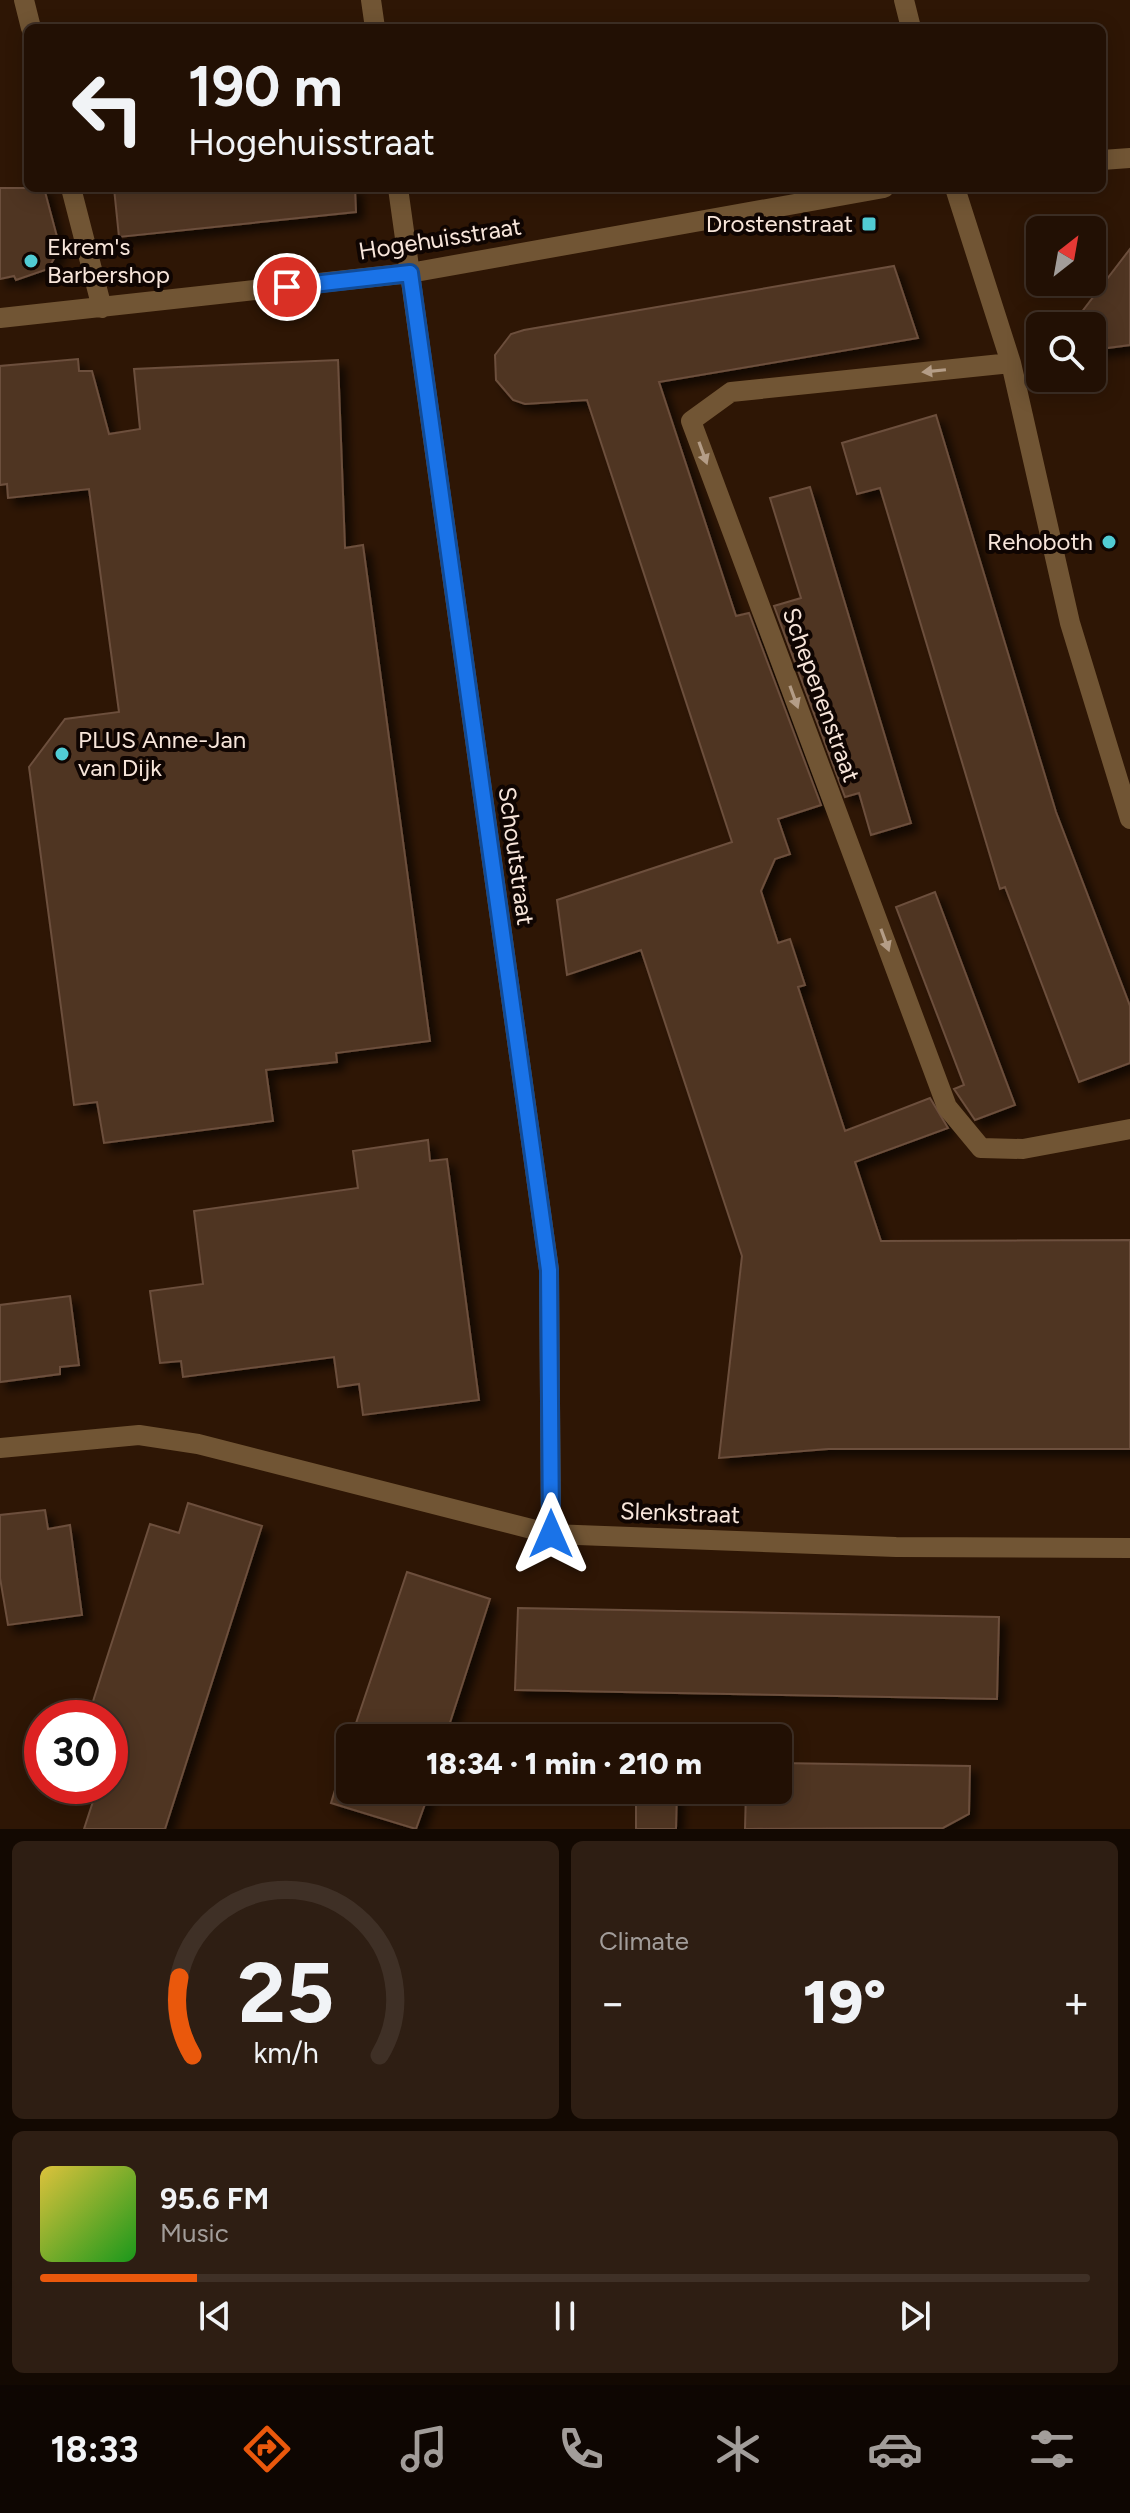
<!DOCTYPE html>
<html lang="en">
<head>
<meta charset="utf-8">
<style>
  body { margin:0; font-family:Figtree,sans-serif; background:#2e1e13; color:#f1f3f6; height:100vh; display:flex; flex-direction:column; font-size:30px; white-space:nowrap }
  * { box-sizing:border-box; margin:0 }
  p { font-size:26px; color:#a29d9a }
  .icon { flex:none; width:44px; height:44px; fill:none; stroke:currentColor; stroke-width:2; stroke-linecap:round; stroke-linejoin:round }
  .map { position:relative; height:1829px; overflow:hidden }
  .sheet { display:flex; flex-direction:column; gap:12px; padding:12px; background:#130902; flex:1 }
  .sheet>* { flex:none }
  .banner { position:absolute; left:24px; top:24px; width:1082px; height:168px; border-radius:12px; box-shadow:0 4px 20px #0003,0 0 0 2px #3f3026; background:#221004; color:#f1f3f6; overflow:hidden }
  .needle { width:52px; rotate:31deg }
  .controls { position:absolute; left:1026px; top:216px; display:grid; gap:16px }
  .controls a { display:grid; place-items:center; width:80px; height:80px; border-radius:12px; background:#221004; box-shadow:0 4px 20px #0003,0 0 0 2px #3f3026; font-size:40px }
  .speed { position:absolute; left:24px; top:1700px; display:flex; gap:16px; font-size:40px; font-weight:700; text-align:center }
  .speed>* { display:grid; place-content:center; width:104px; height:104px; border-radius:50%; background:#221004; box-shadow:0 4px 20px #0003,0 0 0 2px #3f3026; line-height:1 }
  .speed .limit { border:12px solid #d22; background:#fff; color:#111 }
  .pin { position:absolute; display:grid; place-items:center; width:68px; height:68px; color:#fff; margin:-34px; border:4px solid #fff; border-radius:50%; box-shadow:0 2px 8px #0007 }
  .me { position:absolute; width:88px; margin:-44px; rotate:0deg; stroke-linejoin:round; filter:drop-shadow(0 0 6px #0008) }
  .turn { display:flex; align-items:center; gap:28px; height:168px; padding:0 32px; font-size:36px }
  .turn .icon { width:104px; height:104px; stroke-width:2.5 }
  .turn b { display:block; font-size:56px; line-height:68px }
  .big { font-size:60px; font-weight:800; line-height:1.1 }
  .sheet .tile { flex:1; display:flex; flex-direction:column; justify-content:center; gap:12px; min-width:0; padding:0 28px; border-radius:12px; background:#2e1e13 }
  .sheet .dial { align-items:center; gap:0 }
  .dial svg { height:208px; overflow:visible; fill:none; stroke:#3f3026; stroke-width:7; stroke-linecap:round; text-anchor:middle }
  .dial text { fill:#f1f3f6; stroke:none }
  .song { display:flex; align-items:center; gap:24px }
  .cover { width:96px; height:96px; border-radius:12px; background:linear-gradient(135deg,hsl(50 70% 55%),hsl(120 70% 35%)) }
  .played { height:8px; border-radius:4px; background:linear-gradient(90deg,#ea580c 15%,#3f3026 15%) }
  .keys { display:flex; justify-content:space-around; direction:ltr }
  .heat { display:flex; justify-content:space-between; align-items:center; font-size:44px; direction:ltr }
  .sheet .tiles { flex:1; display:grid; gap:12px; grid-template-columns:1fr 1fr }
  .tile:last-child { grid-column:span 2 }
  .trip { position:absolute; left:336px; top:1724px; width:456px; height:80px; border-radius:12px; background:#221004; box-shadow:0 4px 20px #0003,0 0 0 2px #3f3026; font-weight:800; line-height:80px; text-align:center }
  .dock { display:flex; height:128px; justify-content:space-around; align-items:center; background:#0e0602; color:#a29d9a }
  .dock .icon { width:56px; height:56px }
  .dock .active { color:#ea580c }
  .dock b { font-size:36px; color:#f1f3f6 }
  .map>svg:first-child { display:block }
  .building { fill:#503423; stroke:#6c4f3c; stroke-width:2; filter:url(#shadow) }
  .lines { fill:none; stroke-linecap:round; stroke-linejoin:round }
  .street { stroke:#715534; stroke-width:20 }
  .oneway { fill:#b49d87 }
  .route-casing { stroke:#114b97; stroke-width:20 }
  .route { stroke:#1a73e8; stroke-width:14 }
  .poi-dot { fill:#51ccd4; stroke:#0f0502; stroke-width:3 }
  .labels { text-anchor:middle; stroke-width:8; stroke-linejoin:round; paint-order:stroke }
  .poi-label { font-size:24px; fill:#f7e5da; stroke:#0f0502; text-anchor:end }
  .street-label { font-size:24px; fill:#f7e5da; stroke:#0f0502 }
</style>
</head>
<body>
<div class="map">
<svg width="1130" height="1829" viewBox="0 0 1130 1829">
  <defs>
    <filter id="shadow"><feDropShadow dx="7" dy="7" stdDeviation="4" flood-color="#0009"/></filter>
  </defs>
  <rect width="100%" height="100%" fill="#2e1605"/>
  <path class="building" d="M 0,188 L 44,188 L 60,248 L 48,269 L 16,280 L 14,276 L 0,279 Z
    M 114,188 L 355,188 L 356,212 L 119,237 Z
    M 1130,249 L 1130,345 L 1092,350 L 1092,326 L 1071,326 Z
    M 894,266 L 918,338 L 659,382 L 736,616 L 749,613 L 821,805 L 778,819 L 790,854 L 775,859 L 761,891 L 778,943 L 790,939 L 805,985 L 798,987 L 845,1131 L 930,1098 L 948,1128 L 855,1162 L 881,1241 L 1130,1240 L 1130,1449 L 828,1449 L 719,1458 L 742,1256 L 641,950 L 567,975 L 557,900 L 732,842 L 587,400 L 525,404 L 513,400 L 496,380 L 495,355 L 511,334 L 524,330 Z
    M 78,359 L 79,371 L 92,371 L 109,434 L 140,429 L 134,369 L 338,360 L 345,548 L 363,545 L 430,1041 L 336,1053 L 337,1062 L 266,1070 L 273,1121 L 104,1143 L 97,1102 L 74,1105 L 29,767 L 65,719 L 119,712 L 89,489 L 8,498 L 7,484 L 0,485 L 0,366 Z
    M 936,415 L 1056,812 L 1130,1006 L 1130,1063 L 1079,1082 L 1005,887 L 1000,889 L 880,488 L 857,494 L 842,443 Z
    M 810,487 L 911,823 L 871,835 L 859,793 L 845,797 L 774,606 L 801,598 L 770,498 Z
    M 935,892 L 1015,1105 L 975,1120 L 954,1089 L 964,1085 L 896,907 Z
    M 428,1140 L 430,1161 L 447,1159 L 479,1400 L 363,1415 L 359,1384 L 338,1387 L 334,1357 L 183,1377 L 181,1361 L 160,1363 L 150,1291 L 203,1284 L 194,1211 L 358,1188 L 353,1151 Z
    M 70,1296 L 79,1365 L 60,1367 L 60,1374 L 0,1382 L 0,1305 Z
    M 188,1503 L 262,1526 L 165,1829 L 84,1829 L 98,1786 L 110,1786 L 110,1718 L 88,1717 L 102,1673 L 150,1524 L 179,1533 Z
    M 45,1510 L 48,1529 L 70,1525 L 82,1615 L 8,1625 L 0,1578 L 0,1515 Z
    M 407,1572 L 490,1599 L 445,1738 L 351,1738 Z
    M 518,1608 L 999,1617 L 997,1699 L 515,1690 Z
    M 350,1741 L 350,1790 L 430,1790 L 416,1829 L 331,1803 Z
    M 778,1763 L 970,1766 L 969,1814 L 943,1828 L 745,1829 L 746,1790 L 778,1790 Z
    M 636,1790 L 677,1790 L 676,1829 L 636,1829 Z"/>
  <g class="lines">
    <path class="street" d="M 24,0 L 31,28
      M 371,0 L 375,28
      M 904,0 L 911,28
      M 1102,160 L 1130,158
      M 71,188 L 102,308
      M 398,188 L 549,1270 L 551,1534
      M 955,188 L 1011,363 L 1070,623 L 1130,819
      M 0,318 L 410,273 L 884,188
      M 1011,363 L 731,392 L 691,421 L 947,1107 L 981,1148 L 1023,1149 L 1130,1129
      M 0,1448 L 139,1435 L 198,1444 L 551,1534 L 896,1547 L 1130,1548"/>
  </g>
  <defs><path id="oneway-solid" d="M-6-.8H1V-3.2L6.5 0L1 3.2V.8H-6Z" transform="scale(2)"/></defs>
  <g class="oneway">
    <use href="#oneway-solid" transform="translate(934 371) rotate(174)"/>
    <use href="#oneway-solid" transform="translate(703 453) rotate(70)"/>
    <use href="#oneway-solid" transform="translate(794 697) rotate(70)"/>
    <use href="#oneway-solid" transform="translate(885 940) rotate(70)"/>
  </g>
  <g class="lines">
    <defs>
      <path id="route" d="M 287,287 L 410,273 L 549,1270 L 551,1534"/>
    </defs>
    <use href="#route" class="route-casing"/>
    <use href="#route" class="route"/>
  </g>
  <g class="poi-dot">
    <rect x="861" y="216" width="16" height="16" rx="4"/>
    <circle cx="31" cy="261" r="8"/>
    <circle cx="1109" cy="542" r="8"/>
    <circle cx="62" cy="754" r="8"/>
  </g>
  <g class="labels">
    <g class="poi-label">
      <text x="853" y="232">Drostenstraat</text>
      <text x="47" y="255" text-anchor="start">Ekrem's<tspan x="47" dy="28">Barbershop</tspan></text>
      <text x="1093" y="550">Rehoboth</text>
      <text x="78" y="748" text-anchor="start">PLUS Anne-Jan<tspan x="78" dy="28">van Dijk</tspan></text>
    </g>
    <g class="street-label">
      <text transform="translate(440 239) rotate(-9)" y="8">Hogehuisstraat</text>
      <text transform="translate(821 695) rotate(70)" y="8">Schepenenstraat</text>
      <text transform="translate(516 856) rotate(82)" y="8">Schoutstraat</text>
      <text transform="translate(680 1513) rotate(2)" y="8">Slenkstraat</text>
    </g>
  </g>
</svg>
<div class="controls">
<a><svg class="needle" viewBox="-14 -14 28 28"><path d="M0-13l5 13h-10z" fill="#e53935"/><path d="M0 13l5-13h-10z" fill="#a29d9a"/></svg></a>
<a><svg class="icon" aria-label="search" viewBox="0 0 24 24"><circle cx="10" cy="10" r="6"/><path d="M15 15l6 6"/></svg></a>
</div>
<div class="speed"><div class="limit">30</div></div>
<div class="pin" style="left:287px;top:287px;background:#d93025"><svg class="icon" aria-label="arrive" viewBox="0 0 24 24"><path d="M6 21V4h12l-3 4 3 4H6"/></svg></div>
<svg class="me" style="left:551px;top:1534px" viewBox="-20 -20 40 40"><path d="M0-17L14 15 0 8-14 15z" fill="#1a73e8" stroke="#fff" stroke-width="4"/></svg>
<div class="trip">18:34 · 1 min · 210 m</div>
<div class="banner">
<div class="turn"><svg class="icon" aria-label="left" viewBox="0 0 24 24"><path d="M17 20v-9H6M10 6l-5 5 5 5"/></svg><div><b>190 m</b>Hogehuisstraat</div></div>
</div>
</div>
<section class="sheet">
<div class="tiles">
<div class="tile dial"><svg viewBox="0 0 100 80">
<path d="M14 69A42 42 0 1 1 86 69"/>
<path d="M14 69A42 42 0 0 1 9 39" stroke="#ea580c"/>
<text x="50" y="56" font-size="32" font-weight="700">25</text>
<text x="50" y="72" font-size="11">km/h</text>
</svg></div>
<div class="tile"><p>Climate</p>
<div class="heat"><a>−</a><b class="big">19°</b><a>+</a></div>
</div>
<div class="tile">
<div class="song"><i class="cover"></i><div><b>95.6 FM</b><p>Music</p></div></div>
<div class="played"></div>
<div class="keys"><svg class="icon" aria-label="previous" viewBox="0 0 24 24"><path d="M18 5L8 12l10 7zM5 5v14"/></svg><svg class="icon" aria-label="pause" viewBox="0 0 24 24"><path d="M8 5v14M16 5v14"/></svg><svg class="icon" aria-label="next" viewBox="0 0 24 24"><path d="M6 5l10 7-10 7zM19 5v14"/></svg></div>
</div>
</div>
</section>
<nav class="dock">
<b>18:33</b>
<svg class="icon active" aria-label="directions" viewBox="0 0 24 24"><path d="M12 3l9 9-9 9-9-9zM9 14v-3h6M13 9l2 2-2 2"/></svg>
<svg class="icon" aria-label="music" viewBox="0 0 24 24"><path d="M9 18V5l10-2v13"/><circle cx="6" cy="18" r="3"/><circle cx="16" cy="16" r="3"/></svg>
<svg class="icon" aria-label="phone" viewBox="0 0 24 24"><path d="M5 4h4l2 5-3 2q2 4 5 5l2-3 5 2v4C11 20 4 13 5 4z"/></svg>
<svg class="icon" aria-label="climate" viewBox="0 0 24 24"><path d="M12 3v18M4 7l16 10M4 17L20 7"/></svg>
<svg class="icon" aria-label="car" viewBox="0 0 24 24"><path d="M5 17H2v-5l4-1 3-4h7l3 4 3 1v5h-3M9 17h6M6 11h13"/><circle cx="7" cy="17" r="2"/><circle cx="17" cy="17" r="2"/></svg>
<svg class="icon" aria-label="filters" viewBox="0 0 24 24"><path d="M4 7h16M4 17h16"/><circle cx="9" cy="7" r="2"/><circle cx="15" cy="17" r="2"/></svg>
</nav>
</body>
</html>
